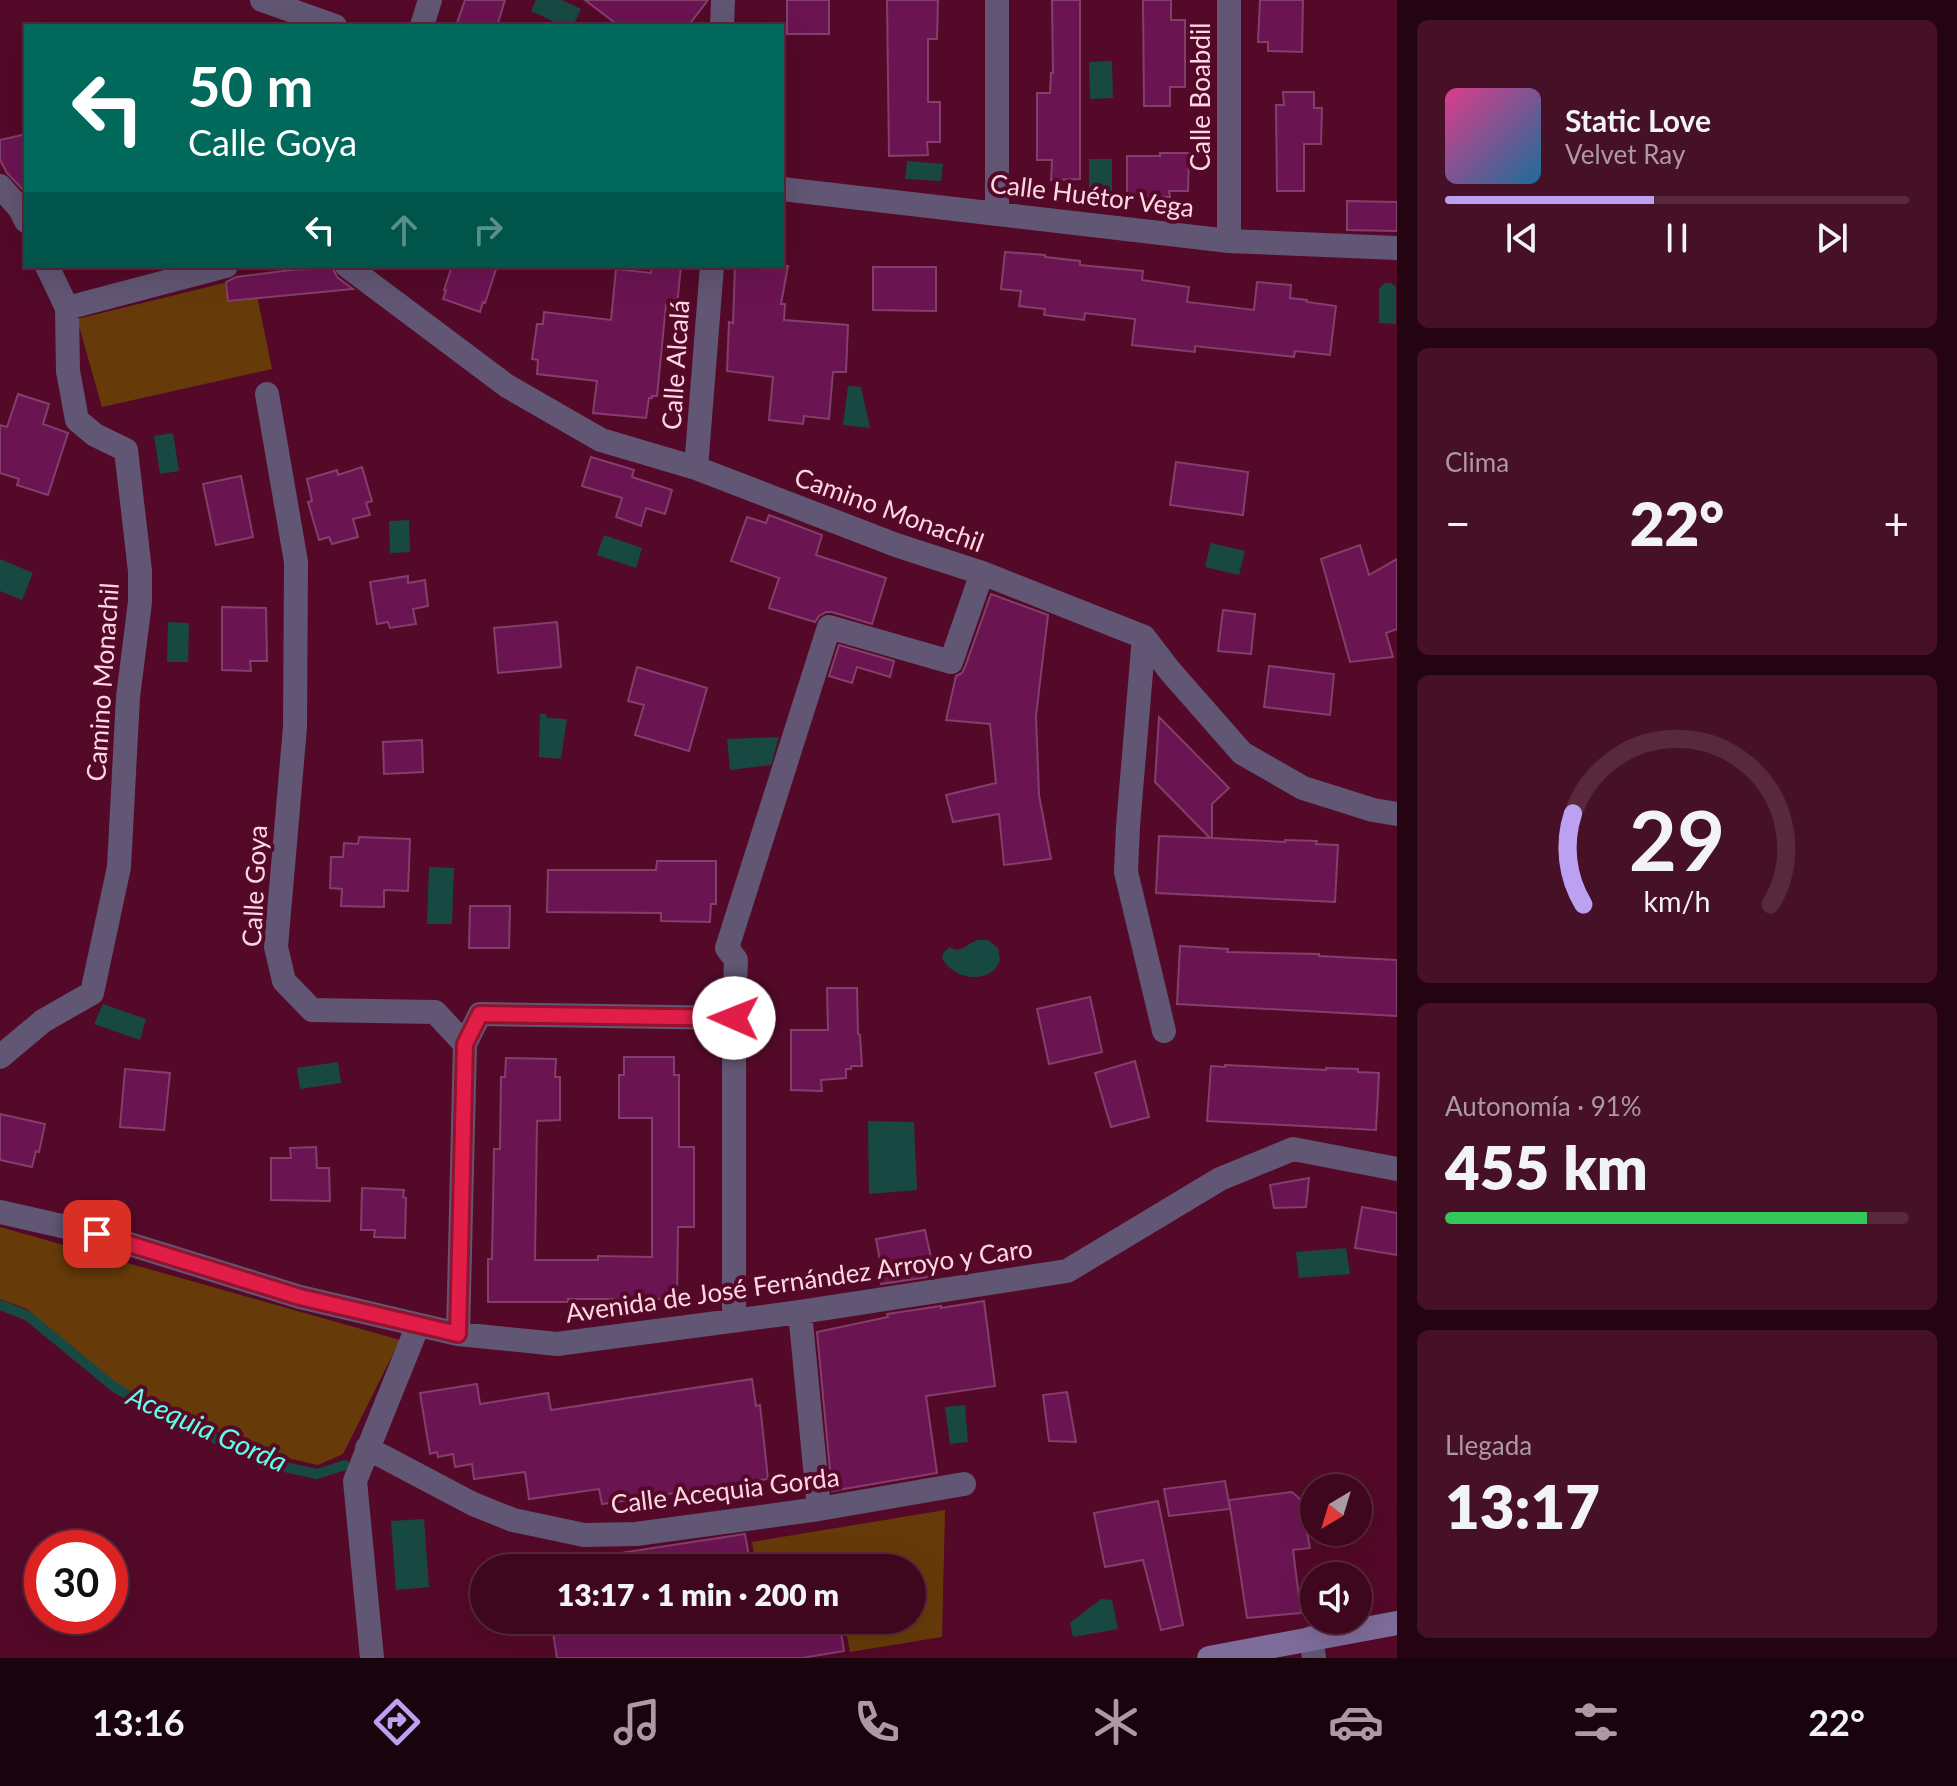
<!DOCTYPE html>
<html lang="es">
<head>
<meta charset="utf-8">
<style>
  body { margin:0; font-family:Lato,sans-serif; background:#461027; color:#f1f3f6; height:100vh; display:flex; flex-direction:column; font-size:30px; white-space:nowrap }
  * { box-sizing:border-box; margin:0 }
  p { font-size:26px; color:#ad99a4 }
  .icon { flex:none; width:44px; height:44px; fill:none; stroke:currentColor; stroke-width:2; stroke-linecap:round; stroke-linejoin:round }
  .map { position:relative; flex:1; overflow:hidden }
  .drawer { display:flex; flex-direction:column; gap:20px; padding:20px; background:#230410; width:560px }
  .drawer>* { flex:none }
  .top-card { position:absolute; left:24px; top:24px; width:760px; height:244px; border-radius:0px; box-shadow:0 8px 32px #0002,0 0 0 2px #58283c; background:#00695c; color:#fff; overflow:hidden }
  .needle { width:52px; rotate:218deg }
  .tools { position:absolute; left:1300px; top:1474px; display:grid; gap:16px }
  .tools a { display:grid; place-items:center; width:72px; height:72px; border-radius:50%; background:#3f071e; box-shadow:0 8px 32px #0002,0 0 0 2px #58283c; font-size:40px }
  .speed { position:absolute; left:24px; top:1530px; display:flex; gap:16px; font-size:40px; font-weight:700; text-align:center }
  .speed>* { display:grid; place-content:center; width:104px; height:104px; border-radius:50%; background:#3f071e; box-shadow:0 8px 32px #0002,0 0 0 2px #58283c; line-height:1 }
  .speed .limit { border:12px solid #d22; background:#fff; color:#111 }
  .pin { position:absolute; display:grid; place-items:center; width:68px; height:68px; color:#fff; margin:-34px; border-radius:16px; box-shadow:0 4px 12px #0006 }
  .me { position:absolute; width:88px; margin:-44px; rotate:271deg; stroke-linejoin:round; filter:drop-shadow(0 0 6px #0008) }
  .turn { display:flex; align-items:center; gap:28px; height:168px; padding:0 32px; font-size:36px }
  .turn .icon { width:104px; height:104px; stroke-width:2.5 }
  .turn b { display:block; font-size:56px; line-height:68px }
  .lanes { display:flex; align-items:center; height:76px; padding:0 32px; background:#0003; justify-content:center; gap:40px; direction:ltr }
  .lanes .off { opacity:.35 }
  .big { font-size:60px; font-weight:800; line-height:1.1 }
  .drawer .tile { flex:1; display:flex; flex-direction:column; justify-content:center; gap:12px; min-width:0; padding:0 28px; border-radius:12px; background:#461027 }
  .drawer .dial { align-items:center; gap:0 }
  .dial svg { height:208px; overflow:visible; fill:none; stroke:#58283c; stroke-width:7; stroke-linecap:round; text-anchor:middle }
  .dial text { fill:#f1f3f6; stroke:none }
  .song { display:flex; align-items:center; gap:24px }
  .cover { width:96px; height:96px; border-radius:12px; background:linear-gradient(135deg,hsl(330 70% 55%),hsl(200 70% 35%)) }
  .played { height:8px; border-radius:4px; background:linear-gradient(90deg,#bca0f2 45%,#58283c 45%) }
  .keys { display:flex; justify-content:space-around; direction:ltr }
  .heat { display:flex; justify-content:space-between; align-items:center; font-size:44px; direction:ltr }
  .charge { height:12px; border-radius:6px; background:linear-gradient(90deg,#34c759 91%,#58283c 0) }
  .trip { position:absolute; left:470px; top:1554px; width:456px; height:80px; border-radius:40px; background:#3f071e; box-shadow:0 8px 32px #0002,0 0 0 2px #58283c; font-weight:800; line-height:80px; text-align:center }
  .tabs { display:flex; height:128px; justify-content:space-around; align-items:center; background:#19030c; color:#ad99a4 }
  .tabs .icon { width:56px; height:56px }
  .tabs .selected { color:#bca0f2 }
  .tabs b { font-size:36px; color:#f1f3f6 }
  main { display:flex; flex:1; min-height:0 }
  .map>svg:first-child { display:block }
  .green { fill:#673b09 }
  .water { fill:#174942 }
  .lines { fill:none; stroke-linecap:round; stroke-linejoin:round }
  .stream { stroke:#174942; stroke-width:10 }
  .building { fill:#6b1452; stroke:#823f6b; stroke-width:2 }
  .street { stroke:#615673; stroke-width:24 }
  .secondary { stroke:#7e6c9b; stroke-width:24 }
  .route-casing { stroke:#92132f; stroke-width:20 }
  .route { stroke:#e11d48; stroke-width:14 }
  .labels { text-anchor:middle; stroke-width:8; stroke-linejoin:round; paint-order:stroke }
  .street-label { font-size:26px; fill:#fdd7e0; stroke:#540928 }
  .water-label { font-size:28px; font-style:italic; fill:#63fde7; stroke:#540928 }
</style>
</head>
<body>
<main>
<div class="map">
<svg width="1397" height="1658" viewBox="0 0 1397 1658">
  <rect width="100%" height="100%" fill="#540928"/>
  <path class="green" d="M 253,276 L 272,369 L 102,407 L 77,319 Z
    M 0,1227 L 400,1340 L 343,1454 L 318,1465 L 274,1455 L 152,1405 L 114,1382 L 85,1360 L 27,1309 L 0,1299 Z
    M 945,1510 L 942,1637 L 850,1652 L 844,1620 L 912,1620 L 912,1568 L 756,1568 L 752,1542 Z"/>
  <path class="water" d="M 536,0 L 562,0 L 581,9 L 573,26 L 563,26 L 531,11 Z
    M 1112,61 L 1113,98 L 1090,99 L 1089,62 Z
    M 1089,159 L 1112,159 L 1112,195 L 1089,195 Z
    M 907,161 L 943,164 L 941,181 L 905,179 Z
    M 1384,283 L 1391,283 L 1396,287 L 1396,324 L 1379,323 L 1379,289 Z
    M 848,386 L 861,387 L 870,428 L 843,425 Z
    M 173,433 L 179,471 L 160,474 L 154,436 Z
    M 409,520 L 410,552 L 390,553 L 389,521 Z
    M 604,535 L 642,548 L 636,568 L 597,555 Z
    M 1211,543 L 1245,551 L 1239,575 L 1205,567 Z
    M 0,559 L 33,573 L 22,600 L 0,591 Z
    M 168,622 L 189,623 L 188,662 L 167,662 Z
    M 540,714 L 546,714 L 547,718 L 567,719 L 561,759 L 539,757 Z
    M 779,737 L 771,765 L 730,770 L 727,739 Z
    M 429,867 L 454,868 L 452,924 L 427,924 Z
    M 978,940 L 988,940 L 998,948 L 1000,960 C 991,986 953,980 942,958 L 944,952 L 950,947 C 960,955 967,943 978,940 Z
    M 103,1004 L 146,1019 L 140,1040 L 94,1024 Z
    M 338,1062 L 341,1083 L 300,1089 L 297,1068 Z
    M 868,1121 L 914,1122 L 917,1190 L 869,1194 Z
    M 1346,1248 L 1350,1274 L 1299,1278 L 1296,1252 Z
    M 965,1405 L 968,1442 L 950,1444 L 945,1407 Z
    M 424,1519 L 429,1587 L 396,1590 L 391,1521 Z
    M 1101,1599 L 1112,1600 L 1118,1629 L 1073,1637 L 1070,1623 Z"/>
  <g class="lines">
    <path class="stream" d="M 0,1305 L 28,1316 L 113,1386 L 152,1410 L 271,1464 L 317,1474 L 345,1465"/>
  </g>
  <path class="building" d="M 465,0 L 505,0 L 497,26 L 456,26 Z
    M 585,0 L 708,0 L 688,26 L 619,26 Z
    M 787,0 L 829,0 L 829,34 L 787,34 Z
    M 887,0 L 938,0 L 937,39 L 928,39 L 928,102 L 940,102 L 940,142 L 927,142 L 928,155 L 889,156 Z
    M 1052,0 L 1080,0 L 1080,179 L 1051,180 L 1052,160 L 1037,160 L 1037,93 L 1050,93 L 1051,73 L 1053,73 Z
    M 1143,0 L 1171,0 L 1171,20 L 1185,20 L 1185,87 L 1170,87 L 1170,106 L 1144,106 Z
    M 1260,0 L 1303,0 L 1302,52 L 1268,51 L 1268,42 L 1258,42 Z
    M 1283,92 L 1314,92 L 1314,108 L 1322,108 L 1321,144 L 1304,144 L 1304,191 L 1277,191 L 1276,105 L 1284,105 Z
    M 26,134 L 26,193 L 7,173 L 0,160 L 0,140 Z
    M 1160,153 L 1189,153 L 1188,191 L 1169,191 L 1170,197 L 1127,196 L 1127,156 L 1160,156 Z
    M 1347,201 L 1397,202 L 1397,231 L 1347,230 Z
    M 1005,252 L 1045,255 L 1045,257 L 1080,261 L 1080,265 L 1143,271 L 1142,280 L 1189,287 L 1187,302 L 1254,310 L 1257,282 L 1291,285 L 1290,298 L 1307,300 L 1307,302 L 1336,306 L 1330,355 L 1295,351 L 1294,357 L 1195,346 L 1195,352 L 1132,345 L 1135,319 L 1085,313 L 1084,320 L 1044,315 L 1045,309 L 1019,306 L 1021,291 L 1001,289 Z
    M 452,266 L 497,266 L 485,303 L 483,302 L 480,312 L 443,299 L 446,290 L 444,290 Z
    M 651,266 L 681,266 L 677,306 L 666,305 L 657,396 L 652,396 L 652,398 L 649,398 L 646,418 L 593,413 L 597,381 L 537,374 L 538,360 L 532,359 L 537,324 L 543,324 L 544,312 L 611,320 L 616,269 L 651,273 Z
    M 735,266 L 788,266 L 781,304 L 785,304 L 784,320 L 848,325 L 846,372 L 833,372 L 829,419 L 804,416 L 803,424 L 769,420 L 773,377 L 727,371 L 729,322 L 733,323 Z
    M 873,267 L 936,267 L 936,311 L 873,310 Z
    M 333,268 L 337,277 L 353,289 L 228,301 L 226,282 L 236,277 L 291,270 Z
    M 18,394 L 49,404 L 43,424 L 68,433 L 48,495 L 17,485 L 19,479 L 0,473 L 0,425 L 7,427 Z
    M 591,457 L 634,470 L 632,477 L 672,490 L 665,514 L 646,508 L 641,526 L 616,517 L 622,498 L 582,486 Z
    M 1176,462 L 1248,472 L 1243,515 L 1170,505 Z
    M 362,467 L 372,501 L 366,503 L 370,515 L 353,519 L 358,537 L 332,544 L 329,537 L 319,540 L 308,502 L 312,501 L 307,479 L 337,470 L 338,475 Z
    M 241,476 L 253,537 L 216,545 L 203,484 Z
    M 769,515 L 822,535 L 816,555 L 886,578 L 872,624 L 832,612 L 826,612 L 819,616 L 815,622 L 769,608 L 779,578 L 731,561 L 747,517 L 766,523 Z
    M 1360,545 L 1369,575 L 1397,559 L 1397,629 L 1386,633 L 1393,657 L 1350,662 L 1321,559 Z
    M 408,576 L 408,583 L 425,580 L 428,606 L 413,609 L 416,624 L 390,628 L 388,622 L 377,624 L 370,582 Z
    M 991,594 L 1048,615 L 1036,716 L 1039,795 L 1051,859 L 1004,865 L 999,814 L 953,822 L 946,795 L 996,783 L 990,724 L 946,720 L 956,676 L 962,673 L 965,667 Z
    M 222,607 L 266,608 L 267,661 L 250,661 L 251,671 L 222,670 Z
    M 1223,610 L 1255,614 L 1251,654 L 1218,651 Z
    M 557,622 L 561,667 L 498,673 L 494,628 Z
    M 839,645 L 894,661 L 890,677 L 857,667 L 852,683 L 829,676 Z
    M 1269,666 L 1334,674 L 1330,715 L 1264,707 Z
    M 637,667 L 707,688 L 689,751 L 635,735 L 644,705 L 628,701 Z
    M 1159,717 L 1229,788 L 1212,804 L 1212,838 L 1285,842 L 1285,840 L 1317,841 L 1316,844 L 1338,845 L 1335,902 L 1156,893 L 1159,836 L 1210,838 L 1155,782 Z
    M 422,740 L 423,772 L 384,774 L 383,742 Z
    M 359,837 L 410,839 L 408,891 L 384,890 L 384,907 L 341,906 L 342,889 L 330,888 L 331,857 L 343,857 L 344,843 L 358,844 Z
    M 657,861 L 716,861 L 716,904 L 711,904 L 710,922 L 661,921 L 661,913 L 547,912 L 548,870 L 656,870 Z
    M 470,906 L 510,906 L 509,948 L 469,948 Z
    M 1180,946 L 1228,949 L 1227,952 L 1319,954 L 1319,956 L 1397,960 L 1397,1016 L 1177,1004 Z
    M 827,988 L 857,988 L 858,1034 L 860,1035 L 862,1066 L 851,1066 L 851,1069 L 846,1069 L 846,1078 L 821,1080 L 822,1091 L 791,1090 L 791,1030 L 828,1030 Z
    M 1090,997 L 1102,1052 L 1049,1064 L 1037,1009 Z
    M 624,1057 L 674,1057 L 674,1075 L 679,1075 L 679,1147 L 694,1147 L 694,1227 L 678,1227 L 677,1299 L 568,1299 L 568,1302 L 488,1302 L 488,1259 L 492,1259 L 494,1149 L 500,1149 L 501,1077 L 505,1077 L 506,1058 L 556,1059 L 555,1077 L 560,1077 L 560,1120 L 537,1121 L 535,1260 L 598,1260 L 598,1256 L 652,1257 L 652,1118 L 619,1118 L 619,1075 L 624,1075 Z
    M 1135,1061 L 1149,1117 L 1111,1127 L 1095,1073 Z
    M 1225,1065 L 1326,1070 L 1326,1068 L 1358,1069 L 1358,1072 L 1379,1073 L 1376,1130 L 1207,1121 L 1211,1066 L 1225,1067 Z
    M 125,1069 L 170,1073 L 164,1130 L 120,1127 Z
    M 0,1114 L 45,1124 L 39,1152 L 36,1151 L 32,1167 L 0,1160 Z
    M 316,1147 L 317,1168 L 329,1168 L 330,1201 L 271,1200 L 271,1158 L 291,1158 L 290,1148 Z
    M 1309,1178 L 1306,1207 L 1274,1208 L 1270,1185 Z
    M 362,1188 L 404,1190 L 403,1197 L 406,1198 L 405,1238 L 374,1237 L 375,1230 L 361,1230 Z
    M 1362,1207 L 1397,1213 L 1397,1255 L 1355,1248 Z
    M 925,1230 L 935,1276 L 881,1284 L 878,1266 L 881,1266 L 876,1239 Z
    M 984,1301 L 995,1386 L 926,1396 L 937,1473 L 832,1491 L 817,1332 L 888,1317 L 887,1314 L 941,1306 L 941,1308 Z
    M 752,1379 L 756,1406 L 760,1405 L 768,1479 L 602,1504 L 599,1489 L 529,1499 L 525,1472 L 474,1479 L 472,1464 L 455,1467 L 453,1454 L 438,1457 L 437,1452 L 430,1454 L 420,1393 L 477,1384 L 480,1404 L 548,1393 L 551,1410 Z
    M 1067,1392 L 1076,1442 L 1049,1441 L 1043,1395 Z
    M 1225,1481 L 1230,1509 L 1169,1516 L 1164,1489 Z
    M 1292,1492 L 1300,1499 L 1310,1548 L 1293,1550 L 1301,1613 L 1247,1618 L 1229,1500 Z
    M 1158,1501 L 1183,1625 L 1161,1630 L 1143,1560 L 1105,1567 L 1094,1513 Z
    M 745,1534 L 751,1568 L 621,1568 L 620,1553 Z
    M 551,1620 L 839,1620 L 844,1651 L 802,1658 L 557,1658 Z"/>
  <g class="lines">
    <path class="street" d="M 262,0 L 335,26
      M 1229,0 L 1229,241
      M 422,26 L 430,0
      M 722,26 L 723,0
      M 0,186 L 20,209 L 26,221
      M 782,189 L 1229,241 L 1397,248
      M 997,213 L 997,0
      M 347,266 L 507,386 L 601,440 L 696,468 L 896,545 L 982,573 L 1144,637 L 1170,671 L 1242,753 L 1303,788 L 1373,810 L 1397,814
      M 67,308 L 226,266
      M 267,394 L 296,562 L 295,727 L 276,947 L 284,981 L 312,1010 L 435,1012 L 465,1044 L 458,1334
      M 696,468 L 712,266
      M 1144,637 L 1128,826 L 1126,872 L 1164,1031
      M 465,1044 L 480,1014 L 734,1018
      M 0,1057 L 43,1021 L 92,993 L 119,867 L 128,697 L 140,602 L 140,571 L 126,450 L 95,435 L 77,420 L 68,371 L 67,308 L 47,266
      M 0,1212 L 97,1234 L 300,1297 L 458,1334 L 557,1344 L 800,1312 L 1067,1271 L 1220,1179 L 1293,1149 L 1397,1169
      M 800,1312 L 819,1509
      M 734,1320 L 734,1018 L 736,960 L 727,948 L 829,627 L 951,662 L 982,573
      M 367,1448 L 473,1504 L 513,1520 L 584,1535 L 636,1534 L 819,1509 L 964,1484
      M 1311,1638 L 1314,1658
      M 372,1658 L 355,1481 L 418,1325"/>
    <path class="secondary" d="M 1209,1658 L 1397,1623"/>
  </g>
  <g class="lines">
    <defs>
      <path id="route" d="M 97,1234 L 300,1297 L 458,1334 L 465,1044 L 480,1014 L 734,1018"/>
    </defs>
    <use href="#route" class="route-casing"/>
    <use href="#route" class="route"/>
  </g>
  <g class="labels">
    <g class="street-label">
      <text transform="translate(1201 97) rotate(-90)" y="9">Calle Boabdil</text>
      <text transform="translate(1092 196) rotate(7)" y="9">Calle Huétor Vega</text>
      <text transform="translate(676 365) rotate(-86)" y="9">Calle Alcalá</text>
      <text transform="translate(889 510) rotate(20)" y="9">Camino Monachil</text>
      <text transform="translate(103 682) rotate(-86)" y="9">Camino Monachil</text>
      <text transform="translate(255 886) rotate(-87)" y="9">Calle Goya</text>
      <text transform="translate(799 1281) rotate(-8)" y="9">Avenida de José Fernández Arroyo y Caro</text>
      <text transform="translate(725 1491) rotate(-7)" y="9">Calle Acequia Gorda</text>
    </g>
    <g class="water-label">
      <text transform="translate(207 1429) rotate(24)" y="10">Acequia Gorda</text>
    </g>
  </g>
</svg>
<div class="tools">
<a><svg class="needle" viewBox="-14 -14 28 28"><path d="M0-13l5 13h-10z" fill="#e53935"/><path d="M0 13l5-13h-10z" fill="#ad99a4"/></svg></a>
<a><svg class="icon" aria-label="sound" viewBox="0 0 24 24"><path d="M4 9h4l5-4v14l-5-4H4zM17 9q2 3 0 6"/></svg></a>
</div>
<div class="speed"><div class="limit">30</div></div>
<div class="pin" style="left:97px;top:1234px;background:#d93025"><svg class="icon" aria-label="arrive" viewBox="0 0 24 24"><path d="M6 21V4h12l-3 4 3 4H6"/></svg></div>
<svg class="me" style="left:734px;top:1018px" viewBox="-20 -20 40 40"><circle r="19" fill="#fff"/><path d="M0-13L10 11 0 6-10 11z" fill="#e11d48"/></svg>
<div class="trip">13:17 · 1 min · 200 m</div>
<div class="top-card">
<div class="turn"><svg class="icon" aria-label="left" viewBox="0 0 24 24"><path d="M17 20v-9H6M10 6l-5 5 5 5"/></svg><div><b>50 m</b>Calle Goya</div></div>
<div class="lanes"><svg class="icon" aria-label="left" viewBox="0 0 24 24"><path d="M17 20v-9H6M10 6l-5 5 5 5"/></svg><svg class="icon off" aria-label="ahead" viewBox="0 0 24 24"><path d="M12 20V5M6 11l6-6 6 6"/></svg><svg class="icon off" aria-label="right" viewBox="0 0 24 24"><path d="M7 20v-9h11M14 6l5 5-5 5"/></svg></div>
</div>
</div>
<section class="drawer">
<div class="tile">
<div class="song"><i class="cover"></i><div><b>Static Love</b><p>Velvet Ray</p></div></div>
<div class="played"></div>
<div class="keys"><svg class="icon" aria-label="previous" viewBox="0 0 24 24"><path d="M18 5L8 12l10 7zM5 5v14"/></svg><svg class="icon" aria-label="pause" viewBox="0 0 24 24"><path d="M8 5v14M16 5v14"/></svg><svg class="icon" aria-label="next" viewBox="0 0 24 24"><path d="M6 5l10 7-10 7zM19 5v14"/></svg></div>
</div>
<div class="tile"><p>Clima</p>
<div class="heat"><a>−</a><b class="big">22°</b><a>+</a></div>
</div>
<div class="tile dial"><svg viewBox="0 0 100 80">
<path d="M14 69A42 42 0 1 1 86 69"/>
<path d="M14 69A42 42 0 0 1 10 34" stroke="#bca0f2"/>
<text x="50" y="56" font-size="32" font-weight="700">29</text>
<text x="50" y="72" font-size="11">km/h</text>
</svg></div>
<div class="tile"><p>Autonomía · 91%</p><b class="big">455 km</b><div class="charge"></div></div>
<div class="tile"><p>Llegada</p><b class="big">13:17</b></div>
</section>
</main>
<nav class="tabs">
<b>13:16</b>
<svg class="icon selected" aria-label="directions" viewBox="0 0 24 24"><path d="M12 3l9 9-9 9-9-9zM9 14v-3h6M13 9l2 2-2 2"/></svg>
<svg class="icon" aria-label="music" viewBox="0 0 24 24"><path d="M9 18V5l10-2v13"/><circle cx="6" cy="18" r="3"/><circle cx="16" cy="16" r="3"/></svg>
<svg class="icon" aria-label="phone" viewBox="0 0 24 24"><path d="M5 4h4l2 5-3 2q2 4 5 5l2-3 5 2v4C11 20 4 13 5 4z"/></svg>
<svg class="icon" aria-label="climate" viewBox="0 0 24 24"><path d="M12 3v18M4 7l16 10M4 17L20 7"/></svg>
<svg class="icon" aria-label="car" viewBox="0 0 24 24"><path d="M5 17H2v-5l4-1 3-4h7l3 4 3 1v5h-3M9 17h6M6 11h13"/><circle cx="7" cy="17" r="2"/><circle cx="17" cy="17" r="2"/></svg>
<svg class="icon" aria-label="filters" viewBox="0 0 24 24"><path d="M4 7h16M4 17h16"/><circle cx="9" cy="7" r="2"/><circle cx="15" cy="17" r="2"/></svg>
<b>22°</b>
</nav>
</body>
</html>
